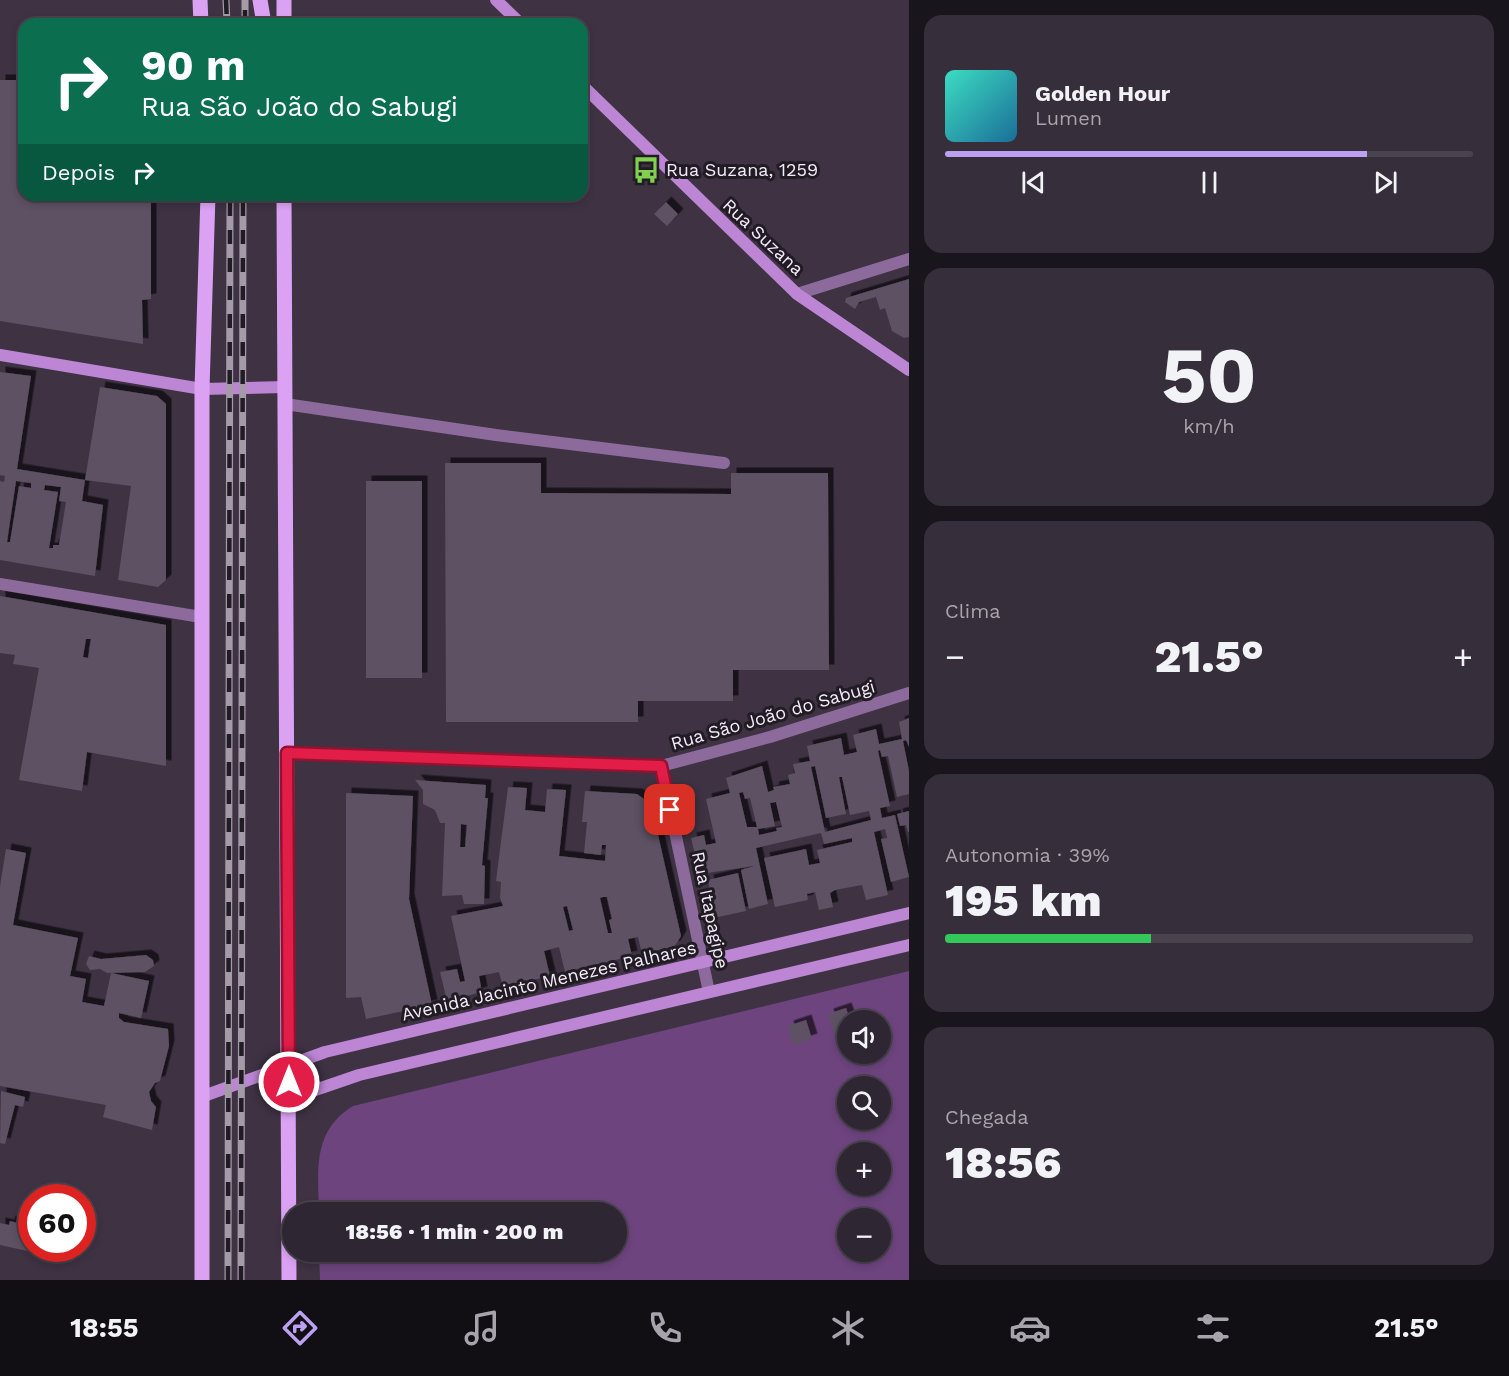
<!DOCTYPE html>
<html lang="pt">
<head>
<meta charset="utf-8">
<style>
  body { margin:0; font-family:"Work Sans",sans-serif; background:#362e3a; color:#f1f3f6; height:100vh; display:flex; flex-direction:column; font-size:22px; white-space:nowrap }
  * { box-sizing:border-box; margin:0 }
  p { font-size:20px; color:#a7a5ac }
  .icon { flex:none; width:33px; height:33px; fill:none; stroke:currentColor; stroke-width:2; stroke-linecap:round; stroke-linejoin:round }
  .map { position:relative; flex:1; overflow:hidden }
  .side { display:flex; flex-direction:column; gap:15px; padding:15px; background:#19151c; width:600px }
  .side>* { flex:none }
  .guide { position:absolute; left:18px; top:18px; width:570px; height:183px; border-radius:18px; box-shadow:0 3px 9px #0003,0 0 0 2px #49434d; background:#0b6e4f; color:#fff; overflow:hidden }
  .buttons { position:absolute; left:837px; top:1010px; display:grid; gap:12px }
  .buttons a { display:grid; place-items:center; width:54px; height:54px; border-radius:50%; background:#2e2632; box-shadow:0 3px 9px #0003,0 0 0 2px #49434d; font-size:30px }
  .speed { position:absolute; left:18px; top:1184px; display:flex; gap:12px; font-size:30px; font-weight:700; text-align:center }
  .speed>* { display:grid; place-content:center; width:78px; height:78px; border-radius:50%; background:#2e2632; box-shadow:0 3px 9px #0003,0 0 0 2px #49434d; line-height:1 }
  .speed .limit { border:9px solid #d22; background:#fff; color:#111 }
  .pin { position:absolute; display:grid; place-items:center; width:51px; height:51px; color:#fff; margin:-26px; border-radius:12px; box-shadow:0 3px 9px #0006 }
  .me { position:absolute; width:66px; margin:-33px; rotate:0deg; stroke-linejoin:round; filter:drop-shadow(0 0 4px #0008) }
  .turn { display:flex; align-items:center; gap:21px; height:126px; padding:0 24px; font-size:27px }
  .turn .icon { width:78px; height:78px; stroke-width:2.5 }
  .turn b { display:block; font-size:42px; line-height:51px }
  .then { display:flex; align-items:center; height:57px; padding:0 24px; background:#0003; gap:12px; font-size:22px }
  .big { font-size:45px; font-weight:800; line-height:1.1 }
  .side .card { flex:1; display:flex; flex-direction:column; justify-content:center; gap:9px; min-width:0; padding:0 21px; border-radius:18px; background:#362e3a }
  .side .dial { align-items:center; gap:0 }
  .dial b { font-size:78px; line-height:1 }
  .song { display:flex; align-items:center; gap:18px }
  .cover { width:72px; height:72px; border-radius:9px; background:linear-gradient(135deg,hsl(170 70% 55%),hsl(200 70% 35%)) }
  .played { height:6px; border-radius:3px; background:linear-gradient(90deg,#bca0f2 80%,#49434d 80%) }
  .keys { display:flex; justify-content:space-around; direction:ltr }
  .heat { display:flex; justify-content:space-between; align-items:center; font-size:33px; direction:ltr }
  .charge { height:9px; border-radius:4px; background:linear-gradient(90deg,#34c759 39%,#49434d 0) }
  .trip { position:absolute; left:282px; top:1202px; width:345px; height:60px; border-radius:30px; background:#2e2632; box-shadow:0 3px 9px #0003,0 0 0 2px #49434d; font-weight:800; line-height:60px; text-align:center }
  .tab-bar { display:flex; height:96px; justify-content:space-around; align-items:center; background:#120f14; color:#a7a5ac }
  .tab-bar .icon { width:42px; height:42px }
  .tab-bar .selected { color:#bca0f2 }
  .tab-bar b { font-size:27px; color:#f1f3f6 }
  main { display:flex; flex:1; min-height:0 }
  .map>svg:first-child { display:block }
  .green { fill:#6d447e; fill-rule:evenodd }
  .building { fill:#5d5163; fill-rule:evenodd; filter:url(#shadow) }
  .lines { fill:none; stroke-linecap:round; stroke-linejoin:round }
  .lane { stroke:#8d6a9c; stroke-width:12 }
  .street { stroke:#8d6a9c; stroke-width:12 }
  .secondary { stroke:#bd86d5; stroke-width:12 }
  .primary { stroke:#dba2f4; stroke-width:15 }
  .rail-casing { stroke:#a49aa8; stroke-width:7 }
  .rail { stroke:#211c24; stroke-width:4.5; stroke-dasharray:14; stroke-linecap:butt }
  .route-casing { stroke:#92132f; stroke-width:15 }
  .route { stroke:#e11d48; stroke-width:10 }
  .labels { text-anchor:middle; stroke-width:6; stroke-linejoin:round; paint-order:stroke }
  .poi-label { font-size:18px; fill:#f3ebf7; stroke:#211c24; text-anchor:start }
  .street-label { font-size:18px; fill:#f3ebf7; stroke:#211c24 }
</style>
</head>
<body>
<main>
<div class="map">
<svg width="909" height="1280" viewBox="0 0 909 1280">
  <defs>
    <filter id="shadow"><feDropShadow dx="5.5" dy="-5.5" stdDeviation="0" flood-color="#0009"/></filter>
  </defs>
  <rect width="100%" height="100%" fill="#3e3243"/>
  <path class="green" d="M 909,971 L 909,1280 L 320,1280 L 319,1251 L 616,1251 L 616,1212 L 319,1212 C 318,1170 312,1131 353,1106 ZM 848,1020 L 880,1020 L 880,1053 L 848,1053 ZM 848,1086 L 880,1086 L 880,1119 L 848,1119 ZM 848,1152 L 880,1152 L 880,1185 L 848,1185 ZM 848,1218 L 880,1218 L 880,1251 L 848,1251 Z"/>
  <path class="building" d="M 0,80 L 24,80 L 24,195 L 151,195 L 151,299 L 142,300 L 143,344 L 0,321 Z
    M 666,202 L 678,214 L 667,226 L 654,214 Z
    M 909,279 L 909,337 L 904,338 L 892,331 L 885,308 L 880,310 L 876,297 L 859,302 L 855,309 L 845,302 L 846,298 Z
    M 0,372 L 31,376 L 17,469 L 85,480 L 100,387 L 157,396 L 166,404 L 166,580 L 158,587 L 118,580 L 131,486 L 85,480 L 82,501 L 103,505 L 95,576 L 0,560 L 0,481 L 4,482 L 5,476 L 0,475 ZM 16,481 L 31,483 L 31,488 L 19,486 L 10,542 L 7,542 ZM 45,485 L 61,487 L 59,501 L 66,502 L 59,545 L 53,545 L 53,548 L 49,548 L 58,492 L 44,490 Z
    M 445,463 L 541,463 L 541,493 L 731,494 L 731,473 L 828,473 L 829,670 L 733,670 L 733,701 L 638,701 L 638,722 L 446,722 Z
    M 366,481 L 422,481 L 422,678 L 366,678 Z
    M 0,596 L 166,625 L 166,766 L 87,752 L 82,791 L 19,780 L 39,668 L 13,664 L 15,655 L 0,653 ZM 86,639 L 91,639 L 88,658 L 83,657 Z
    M 909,718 L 909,747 L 906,740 L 903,741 L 909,771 L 909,794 L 897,797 L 888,756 L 882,757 L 880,750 L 878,751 L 890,806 L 880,808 L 882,818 L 895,815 L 909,877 L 891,882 L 881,839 L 887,838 L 885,829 L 874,832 L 888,895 L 866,900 L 862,885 L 835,890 L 830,893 L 833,907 L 819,910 L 815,892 L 807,894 L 808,900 L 775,907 L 764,858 L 806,849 L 809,865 L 820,863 L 817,850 L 852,842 L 852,838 L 824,844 L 821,833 L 756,848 L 768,904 L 749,909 L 741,870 L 754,866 L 707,873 L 704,861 L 697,863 L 691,838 L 704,835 L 706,845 L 716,843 L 706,799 L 730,793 L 726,778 L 762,766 L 768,792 L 774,790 L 773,787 L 790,784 L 788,775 L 795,773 L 793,764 L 810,761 L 807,746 L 841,738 L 844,755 L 857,752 L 853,735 L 876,729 L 879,744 L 902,739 L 899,722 ZM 815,766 L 826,818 L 846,814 L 839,777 L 842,777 L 850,815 L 869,811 L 871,820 L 825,832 L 811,767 ZM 743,792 L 745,799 L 750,798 L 757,827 L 747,827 L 739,793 ZM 776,802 L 782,827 L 776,828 L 777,831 L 759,835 L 758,829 L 775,826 L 770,803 Z
    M 415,780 L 486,785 L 485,798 L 488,798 L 482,865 L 485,866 L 484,904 L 464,904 L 462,895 L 442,896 L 445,823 L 440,823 L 435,810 L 423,804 L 423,790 ZM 461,824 L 467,825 L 465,847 L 460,847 Z
    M 508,787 L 527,788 L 525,810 L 545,812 L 547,789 L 566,790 L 559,856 L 605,861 L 606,845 L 602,845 L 601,855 L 584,853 L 587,822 L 582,822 L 585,791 L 637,794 L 651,804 L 681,936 L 675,946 L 642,954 L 638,937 L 628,939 L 632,956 L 565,972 L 559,947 L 544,951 L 550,976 L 503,987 L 499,972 L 479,976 L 482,992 L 447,1001 L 440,972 L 457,969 L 460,982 L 465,981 L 451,916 L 503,906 L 500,898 L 501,882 L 496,881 ZM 603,897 L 607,897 L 612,919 L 609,920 L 612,933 L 608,933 L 600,898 ZM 567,906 L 573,930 L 569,931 L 563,907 Z
    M 346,793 L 413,796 L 409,899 L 432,1005 L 366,1019 L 361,997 L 346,998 Z
    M 909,811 L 909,832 L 908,832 L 906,825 L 900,826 L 897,814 Z
    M 6,849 L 26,853 L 13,925 L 78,938 L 70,976 L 86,979 L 82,1002 L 104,1006 L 111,973 L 149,981 L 141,1018 L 119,1013 L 119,1018 L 124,1022 L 168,1029 L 169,1046 L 160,1081 L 155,1083 L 149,1092 L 151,1101 L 156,1107 L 152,1130 L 103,1117 L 106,1105 L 0,1086 L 0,886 Z
    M 738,873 L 746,911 L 709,919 L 706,908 L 713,906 L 708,880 Z
    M 146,955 L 153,960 L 154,966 L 145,972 L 107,973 L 100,969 L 90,970 L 86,964 L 89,956 L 101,959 Z
    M 846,1008 L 850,1020 L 848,1020 L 847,1042 L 844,1031 L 834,1034 L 828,1014 Z
    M 806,1020 L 812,1039 L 793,1045 L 788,1026 Z
    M 1,1091 L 25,1097 L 23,1107 L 15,1105 L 5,1144 L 0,1143 Z
    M 10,1221 L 32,1227 L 32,1252 L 0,1245 L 0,1223 L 9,1225 Z"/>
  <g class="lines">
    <path class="lane" d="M 285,404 L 496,435 L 724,463"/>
    <path class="street" d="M 797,294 L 909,259
      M 0,584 L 201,617
      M 287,753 L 661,766 L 770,737 L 909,693
      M 661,766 L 709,992"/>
    <path class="secondary" d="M 496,0 L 521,24
      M 582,85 L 797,294 L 909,370
      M 0,355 L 202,389 L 285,387
      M 201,1097 L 325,1052 L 909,913
      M 289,1099 L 359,1075 L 909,945"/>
    <path class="primary" d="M 200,0 L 201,24
      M 260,0 L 264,24
      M 284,24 L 284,0
      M 284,195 L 289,1280
      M 202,1280 L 202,389 L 208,195"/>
    <defs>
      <path id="rail" d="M 226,0 L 227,24
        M 245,24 L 245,0
        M 228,1280 L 230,195
        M 241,1280 L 243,195"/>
    </defs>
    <use href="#rail" class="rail-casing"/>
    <use href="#rail" class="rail"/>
  </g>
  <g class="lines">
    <defs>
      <path id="route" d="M 289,1082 L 287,753 L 661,766 L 670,810"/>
    </defs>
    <use href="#route" class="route-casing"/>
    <use href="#route" class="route"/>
  </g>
  <defs>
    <symbol id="bus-bare" viewBox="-9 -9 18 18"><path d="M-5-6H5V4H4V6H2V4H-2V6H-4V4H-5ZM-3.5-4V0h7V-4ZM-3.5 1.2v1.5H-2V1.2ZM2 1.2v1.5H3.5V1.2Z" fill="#81d050" stroke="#211c24" stroke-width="2.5" paint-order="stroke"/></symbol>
  </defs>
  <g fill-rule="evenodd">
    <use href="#bus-bare" x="627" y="151" width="38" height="38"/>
  </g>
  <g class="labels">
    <g class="poi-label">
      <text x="666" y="176">Rua Suzana, 1259</text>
    </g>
    <g class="street-label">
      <text transform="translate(763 237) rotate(43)" y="6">Rua Suzana</text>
      <text transform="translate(773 715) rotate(-16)" y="6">Rua São João do Sabugi</text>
      <text transform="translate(710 910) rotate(78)" y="6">Rua Itapagipe</text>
      <text transform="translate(549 981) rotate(-13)" y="6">Avenida Jacinto Menezes Palhares</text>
    </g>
  </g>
</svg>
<div class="buttons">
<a><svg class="icon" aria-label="sound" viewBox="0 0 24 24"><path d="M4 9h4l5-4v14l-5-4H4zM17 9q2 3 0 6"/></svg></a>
<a><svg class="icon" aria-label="search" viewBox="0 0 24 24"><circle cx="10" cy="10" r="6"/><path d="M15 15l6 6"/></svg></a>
<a>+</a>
<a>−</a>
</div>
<div class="speed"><div class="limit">60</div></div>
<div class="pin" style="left:670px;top:810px;background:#d93025"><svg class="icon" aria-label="arrive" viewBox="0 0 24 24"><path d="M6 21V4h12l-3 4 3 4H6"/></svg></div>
<svg class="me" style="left:289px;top:1082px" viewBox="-20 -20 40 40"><circle r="17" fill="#e11d48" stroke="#fff" stroke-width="3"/><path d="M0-11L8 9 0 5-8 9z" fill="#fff"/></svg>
<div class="trip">18:56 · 1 min · 200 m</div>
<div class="guide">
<div class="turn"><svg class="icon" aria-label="right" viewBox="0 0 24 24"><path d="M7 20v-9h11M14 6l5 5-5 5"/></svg><div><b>90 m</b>Rua São João do Sabugi</div></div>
<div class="then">Depois<svg class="icon" aria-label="right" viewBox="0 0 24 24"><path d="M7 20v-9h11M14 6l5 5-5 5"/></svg></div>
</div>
</div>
<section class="side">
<div class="card">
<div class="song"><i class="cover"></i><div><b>Golden Hour</b><p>Lumen</p></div></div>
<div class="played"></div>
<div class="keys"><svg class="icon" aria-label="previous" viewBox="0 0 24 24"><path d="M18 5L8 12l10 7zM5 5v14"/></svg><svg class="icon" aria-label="pause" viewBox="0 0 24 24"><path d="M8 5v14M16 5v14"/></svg><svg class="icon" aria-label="next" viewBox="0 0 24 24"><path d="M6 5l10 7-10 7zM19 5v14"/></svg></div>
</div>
<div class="card dial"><b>50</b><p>km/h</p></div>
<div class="card"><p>Clima</p>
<div class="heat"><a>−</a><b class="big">21.5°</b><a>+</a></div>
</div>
<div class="card"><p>Autonomia · 39%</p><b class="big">195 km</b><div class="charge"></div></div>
<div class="card"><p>Chegada</p><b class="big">18:56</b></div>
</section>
</main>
<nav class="tab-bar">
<b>18:55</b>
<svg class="icon selected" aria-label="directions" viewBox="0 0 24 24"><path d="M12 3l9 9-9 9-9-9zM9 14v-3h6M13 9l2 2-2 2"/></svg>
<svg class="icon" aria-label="music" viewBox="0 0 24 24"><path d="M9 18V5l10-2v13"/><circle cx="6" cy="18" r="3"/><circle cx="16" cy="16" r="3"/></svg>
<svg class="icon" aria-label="phone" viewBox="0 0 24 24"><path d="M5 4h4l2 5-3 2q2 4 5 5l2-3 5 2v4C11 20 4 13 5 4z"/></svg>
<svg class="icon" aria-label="climate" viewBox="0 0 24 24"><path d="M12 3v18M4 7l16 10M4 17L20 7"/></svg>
<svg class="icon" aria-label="car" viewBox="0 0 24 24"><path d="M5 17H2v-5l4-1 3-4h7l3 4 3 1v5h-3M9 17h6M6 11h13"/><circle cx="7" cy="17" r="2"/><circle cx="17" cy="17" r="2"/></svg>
<svg class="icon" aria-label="filters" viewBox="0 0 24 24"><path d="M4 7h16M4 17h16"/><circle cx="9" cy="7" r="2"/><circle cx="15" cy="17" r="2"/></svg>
<b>21.5°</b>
</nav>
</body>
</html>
